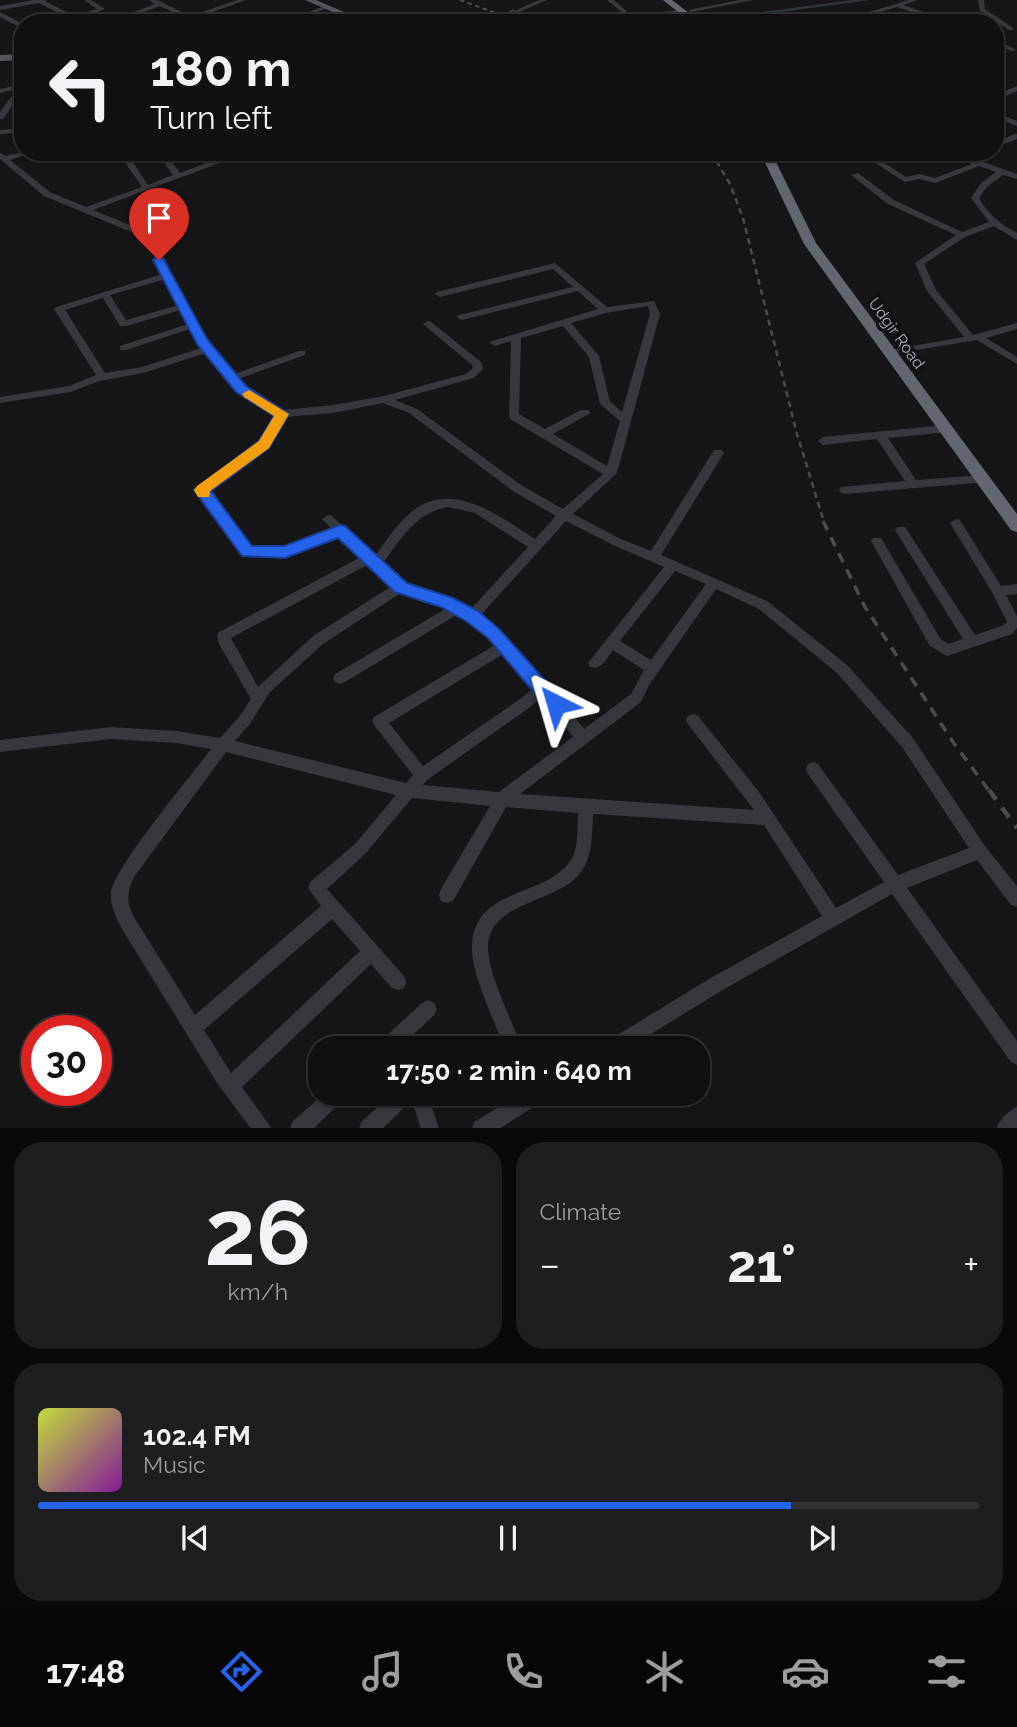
<!DOCTYPE html>
<html lang="en">
<head>
<meta charset="utf-8">
<style>
  body { margin:0; font-family:Raleway,sans-serif; background:#1e1e20; color:#f1f3f6; height:100vh; display:flex; flex-direction:column; font-size:26px; white-space:nowrap }
  * { box-sizing:border-box; margin:0 }
  p { font-size:23px; color:#9c9d9f }
  .icon { flex:none; width:38px; height:38px; fill:none; stroke:currentColor; stroke-width:2; stroke-linecap:round; stroke-linejoin:round }
  .map { position:relative; height:1128px; overflow:hidden }
  .side { display:flex; flex-direction:column; gap:14px; padding:14px; background:#09090a; flex:1 }
  .side>* { flex:none }
  .hud { position:absolute; left:14px; top:14px; width:990px; height:147px; border-radius:28px; box-shadow:0 2px 5px #0004,0 0 0 2px #303032; background:#101012; color:#f1f3f6; overflow:hidden }
  .speed { position:absolute; left:21px; top:1015px; display:flex; gap:14px; font-size:35px; font-weight:700; text-align:center }
  .speed>* { display:grid; place-content:center; width:91px; height:91px; border-radius:50%; background:#101012; box-shadow:0 2px 5px #0004,0 0 0 2px #303032; line-height:1 }
  .speed .limit { border:10px solid #d22; background:#fff; color:#111 }
  .pin { position:absolute; display:grid; place-items:center; width:60px; height:60px; color:#fff; margin:-72px -30px; border-radius:50% 50% 50% 0; rotate:-45deg; box-shadow:0 0 7px #0007 }
  .pin .icon { rotate:45deg }
  .me { position:absolute; width:77px; margin:-38px; rotate:320deg; stroke-linejoin:round; filter:drop-shadow(0 0 5px #0008) }
  .turn { display:flex; align-items:center; gap:24px; height:147px; padding:0 21px; font-size:32px }
  .turn .icon { width:91px; height:91px; stroke-width:2.5 }
  .turn b { display:block; font-size:49px; line-height:60px }
  .big { font-size:52px; font-weight:700; line-height:1.1 }
  .side .card { flex:1; display:flex; flex-direction:column; justify-content:center; gap:10px; min-width:0; padding:0 24px; border-radius:28px; background:#1e1e20 }
  .side .dial { align-items:center; gap:0 }
  .dial b { font-size:91px; line-height:1 }
  .song { display:flex; align-items:center; gap:21px }
  .cover { width:84px; height:84px; border-radius:10px; background:linear-gradient(135deg,hsl(70 70% 55%),hsl(290 70% 35%)) }
  .played { height:7px; border-radius:4px; background:linear-gradient(90deg,#2563eb 80%,#303032 80%) }
  .keys { display:flex; justify-content:space-around; direction:ltr }
  .heat { display:flex; justify-content:space-between; align-items:center; font-size:38px; direction:ltr }
  .side .tiles { flex:1; display:grid; gap:14px; grid-template-columns:1fr 1fr }
  .card:last-child { grid-column:span 2 }
  .trip { position:absolute; left:308px; top:1036px; width:402px; height:70px; border-radius:28px; background:#101012; box-shadow:0 2px 5px #0004,0 0 0 2px #303032; font-weight:700; line-height:70px; text-align:center }
  .tab-bar { display:flex; height:112px; justify-content:space-around; align-items:center; background:#060607; color:#9c9d9f }
  .tab-bar .icon { width:49px; height:49px }
  .tab-bar .active { color:#2563eb }
  .tab-bar b { font-size:32px; color:#f1f3f6 }
  .map>svg:first-child { display:block }
  .lines { fill:none; stroke-linecap:round; stroke-linejoin:round }
  .canal { fill:#2c353c; fill-rule:evenodd }
  .minor-tunnel { stroke:#333438; stroke-width:7; stroke-dasharray:7 3.5; stroke-linecap:butt }
  .minor { fill:#37383d; fill-rule:evenodd }
  .major { fill:#53555c; fill-rule:evenodd }
  .highway { fill:#63666e; fill-rule:evenodd }
  .rail-far3 { stroke:#4a4c52; stroke-width:2; stroke-dasharray:4.5 3.5; stroke-linecap:butt }
  .rail-far2 { stroke:#4a4c52; stroke-width:2.5; stroke-dasharray:6 4.5; stroke-linecap:butt }
  .rail-far1 { stroke:#4a4c52; stroke-width:3.5; stroke-dasharray:10 8; stroke-linecap:butt }
  .rail { stroke:#4a4c52; stroke-width:4.5; stroke-dasharray:12 10; stroke-linecap:butt }
  .route { fill:#2563eb; stroke:#184099; stroke-width:2 }
  .slow { fill:#f59e0b }
  .labels { text-anchor:middle; stroke-width:7; stroke-linejoin:round; paint-order:stroke }
  .far-street-label { font-size:16px; fill:#a8adb8; stroke:#111113 }
</style>
</head>
<body>
<div class="map">
<svg width="1017" height="1129" viewBox="0 0 1017 1129">
  <rect width="100%" height="100%" fill="#161618"/>
  <g class="lines">
    <path class="canal" d="M 852,0 L 870,0 L 735,18 L 732,16 Z"/>
    <path class="minor-tunnel" d="M 500,19 L 515,12"/>
    <path class="minor" d="M 34,0 L 47,0 L 45,1 L 74,16 L 97,9 L 84,0 L 91,0 L 105,9 L 78,19 L 85,23 L 77,23 L 39,3 L 0,10 L 0,6 Z
      M 149,0 L 157,0 L 190,16 L 237,0 L 246,0 L 196,18 L 213,23 L 190,20 L 172,23 L 185,18 L 160,6 L 114,23 L 105,23 L 155,4 Z
      M 539,0 L 547,0 L 517,13 L 512,12 Z
      M 607,0 L 614,0 L 631,15 L 683,10 L 686,12 L 602,23 L 625,15 Z
      M 740,0 L 754,0 L 691,12 L 688,10 Z
      M 909,0 L 918,0 L 903,5 L 955,23 L 945,23 L 917,14 L 904,23 L 896,23 L 912,12 L 897,7 L 844,23 L 833,23 Z
      M 978,0 L 984,0 L 985,9 L 1013,28 L 1013,30 L 1009,30 L 980,11 Z
      M 325,6 L 330,7 L 289,23 L 279,23 Z
      M 0,12 L 23,24 L 23,29 L 0,17 Z
      M 496,15 L 498,18 L 487,23 L 478,23 Z
      M 996,40 L 1015,49 L 1016,50 L 1011,51 L 996,44 Z
      M 23,84 L 23,91 L 3,119 L 0,119 L 0,112 L 17,89 L 0,93 L 0,89 Z
      M 1017,86 L 1017,91 L 996,100 L 996,95 Z
      M 996,113 L 1017,121 L 1017,126 L 996,118 Z
      M 23,128 L 23,132 L 0,134 L 0,130 Z
      M 1014,134 L 1017,134 L 1017,139 L 996,147 L 996,142 Z
      M 23,152 L 35,152 L 10,160 L 50,192 L 86,207 L 142,187 L 118,152 L 126,152 L 148,185 L 173,175 L 156,152 L 164,152 L 180,173 L 237,152 L 249,152 L 93,210 L 152,234 L 205,340 L 234,374 L 299,351 L 305,351 L 305,355 L 238,379 L 245,387 L 284,410 L 333,405 L 384,396 L 466,374 L 473,368 L 472,365 L 423,324 L 428,321 L 431,322 L 481,362 L 483,369 L 474,378 L 395,400 L 417,409 L 521,485 L 563,509 L 603,474 L 510,419 L 509,416 L 511,341 L 495,346 L 490,343 L 492,341 L 598,309 L 578,291 L 462,320 L 457,317 L 459,315 L 573,287 L 553,269 L 440,297 L 435,294 L 437,292 L 555,263 L 607,307 L 654,301 L 660,314 L 617,473 L 573,514 L 621,539 L 651,551 L 714,450 L 722,450 L 724,453 L 661,555 L 767,601 L 847,665 L 912,737 L 985,846 L 1017,886 L 1017,907 L 1011,905 L 977,860 L 907,888 L 1017,1041 L 1017,1065 L 1011,1062 L 892,894 L 721,991 L 628,1048 L 603,1048 L 606,1042 L 709,979 L 822,916 L 764,825 L 593,814 C 592,833 593,856 581,872 C 559,903 490,901 488,945 C 487,972 512,1021 522,1048 L 504,1048 C 495,1021 471,974 472,947 C 473,886 545,899 571,860 C 579,848 577,827 578,813 L 506,807 L 453,901 L 447,903 L 441,901 L 439,895 L 441,889 L 490,806 L 412,798 L 365,854 L 327,889 L 404,976 L 406,982 L 404,988 L 398,990 L 392,988 L 371,964 L 242,1087 L 272,1129 L 251,1129 L 217,1083 L 122,929 C 116,917 110,906 111,893 C 113,868 192,775 211,749 L 176,743 L 111,739 L 0,752 L 0,740 L 111,727 L 176,731 L 220,738 L 239,717 L 251,699 L 219,644 L 217,636 L 219,632 L 361,557 L 339,536 L 285,557 L 243,555 L 196,490 L 260,441 L 276,415 L 237,391 L 206,353 L 143,373 L 99,381 L 71,392 L 0,403 L 0,397 L 69,386 L 96,375 L 54,309 L 56,307 L 163,274 L 146,238 L 44,196 L 0,159 L 0,153 L 6,156 ZM 166,279 L 179,305 L 126,320 L 110,295 ZM 103,298 L 120,326 L 126,326 L 181,310 L 188,324 L 120,346 L 120,350 L 126,350 L 190,329 L 201,348 L 142,367 L 105,373 L 65,310 ZM 648,306 L 650,314 L 622,412 L 610,402 L 599,356 L 571,323 L 606,313 ZM 563,326 L 589,357 L 600,404 L 620,421 L 607,466 L 553,434 L 589,414 L 590,412 L 589,410 L 581,410 L 545,429 L 519,414 L 521,338 ZM 383,403 L 409,413 L 513,491 L 556,516 L 535,539 C 499,516 451,478 410,513 C 396,525 386,541 375,556 L 332,516 L 328,515 L 322,519 L 332,529 L 284,547 L 250,547 L 209,491 L 268,447 L 285,417 L 333,413 ZM 448,507 L 475,513 L 528,547 L 471,609 L 451,598 L 405,583 L 383,563 C 401,539 416,512 448,507 ZM 566,521 L 613,545 L 664,567 L 588,663 L 590,667 C 601,671 607,658 613,650 L 644,670 L 631,694 L 584,729 C 552,688 520,649 480,616 ZM 369,564 L 392,586 L 313,636 L 258,687 L 231,638 ZM 675,571 L 706,584 L 651,660 L 620,641 ZM 716,589 L 759,609 L 837,673 L 902,747 L 969,848 L 898,875 L 818,764 L 813,762 L 808,764 L 806,769 L 808,774 L 884,882 L 836,908 L 759,792 L 698,716 L 693,714 L 688,716 L 686,720 L 688,724 L 754,810 L 520,794 L 641,702 L 649,685 ZM 402,592 L 447,608 L 335,674 L 333,678 L 335,682 L 340,684 L 345,682 L 458,614 L 467,620 L 495,645 L 374,717 L 372,721 L 374,725 L 413,775 L 406,783 L 235,741 L 249,725 L 270,692 L 323,644 ZM 503,654 L 534,687 L 523,697 L 423,766 L 389,723 ZM 542,696 L 573,737 L 499,792 L 423,785 L 427,780 L 533,705 ZM 226,752 L 396,795 L 355,844 L 310,882 L 308,888 L 321,906 L 195,1015 L 134,917 C 126,902 127,892 134,877 ZM 332,919 L 360,951 L 231,1073 L 204,1030 Z
      M 195,152 L 190,155 L 186,153 L 187,152 Z
      M 858,152 L 868,152 L 906,177 L 919,174 L 935,178 L 972,164 L 943,152 L 955,152 L 1017,174 L 1017,179 L 1003,175 L 987,187 L 979,198 C 988,215 1001,224 1017,233 L 1017,240 L 994,226 L 965,237 L 924,264 L 936,290 L 973,335 L 1017,323 L 1017,329 L 986,338 L 1017,357 L 1017,364 L 977,340 L 886,355 L 884,353 L 889,350 L 964,337 L 927,291 L 915,263 L 956,235 L 888,204 L 851,175 L 858,173 L 894,200 L 962,232 L 989,222 L 971,198 L 981,183 L 996,172 L 979,166 L 935,183 L 919,179 L 905,182 Z
      M 945,425 L 950,429 L 949,432 L 888,438 L 916,480 L 983,475 L 989,479 L 987,482 L 845,494 L 841,493 L 839,490 L 841,487 L 905,481 L 877,439 L 823,445 L 818,441 L 823,437 Z
      M 956,519 L 960,520 L 1001,586 L 1017,584 L 1017,594 L 1006,595 L 1017,616 L 1017,628 L 1012,634 L 947,656 L 930,646 L 871,541 L 873,538 L 881,538 L 940,638 L 948,644 L 963,639 L 895,530 L 897,527 L 905,527 L 975,635 L 1002,626 L 1007,622 L 993,594 L 950,523 Z
      M 428,1000 L 434,1003 L 437,1009 L 434,1015 L 399,1048 L 377,1048 L 380,1042 L 422,1003 Z
      M 324,1094 L 346,1094 L 343,1100 L 313,1129 L 290,1129 L 292,1122 Z
      M 392,1094 L 428,1094 L 439,1129 L 421,1129 L 412,1100 L 382,1129 L 359,1129 L 361,1122 Z
      M 521,1094 L 547,1094 L 544,1100 L 499,1129 L 472,1129 L 474,1122 Z
      M 1017,1107 L 1017,1129 L 996,1129 C 1000,1119 1008,1111 1017,1107 Z"/>
    <path class="major" d="M 305,0 L 316,0 L 370,23 L 358,23 Z
      M 23,54 L 23,60 L 0,61 L 0,55 Z"/>
    <path class="highway" d="M 663,0 L 672,0 L 702,23 L 692,23 Z
      M 760,152 L 771,152 L 816,243 L 1017,514 L 1017,532 L 1011,530 L 804,244 Z"/>
    <path class="rail-far3" d="M 460,0 L 523,23"/>
    <path class="rail-far2" d="M 711,152 L 730,184 L 743,218 L 797,434 L 824,522"/>
    <path class="rail-far1" d="M 823,521 L 865,607 L 953,742 L 990,792"/>
    <path class="rail" d="M 989,790 L 1017,828"/>
  </g>
  <path class="route" d="M 155,258 L 163,258 L 207,339 L 246,386 L 289,414 L 269,448 L 211,491 L 252,546 L 284,546 L 340,525 L 345,526 L 407,583 L 453,598 L 478,611 L 499,629 L 562,699 L 565,704 L 562,710 L 556,712 L 549,710 L 488,638 L 466,621 L 441,607 L 395,592 L 338,538 L 285,558 L 242,556 L 194,490 L 259,441 L 274,416 L 236,392 L 197,344 L 153,260 Z"/>
  <path class="slow" d="M 249,390 L 289,414 L 269,448 L 210,491 L 209,497 L 198,497 L 194,490 L 197,486 L 259,441 L 274,416 L 244,397 L 242,394 Z"/>
  <g class="labels">
    <g class="far-street-label">
      <text transform="translate(897 333) rotate(54)" y="6">Udgir Road</text>
    </g>
  </g>
</svg>
<div class="speed"><div class="limit">30</div></div>
<div class="pin" style="left:159px;top:260px;background:#d93025"><svg class="icon" aria-label="arrive" viewBox="0 0 24 24"><path d="M6 21V4h12l-3 4 3 4H6"/></svg></div>
<svg class="me" style="left:556px;top:704px" viewBox="-20 -20 40 40"><path d="M0-17L14 15 0 8-14 15z" fill="#2563eb" stroke="#fff" stroke-width="4"/></svg>
<div class="trip">17:50 · 2 min · 640 m</div>
<div class="hud">
<div class="turn"><svg class="icon" aria-label="left" viewBox="0 0 24 24"><path d="M17 20v-9H6M10 6l-5 5 5 5"/></svg><div><b>180 m</b>Turn left</div></div>
</div>
</div>
<section class="side">
<div class="tiles">
<div class="card dial"><b>26</b><p>km/h</p></div>
<div class="card"><p>Climate</p>
<div class="heat"><a>−</a><b class="big">21°</b><a>+</a></div>
</div>
<div class="card">
<div class="song"><i class="cover"></i><div><b>102.4 FM</b><p>Music</p></div></div>
<div class="played"></div>
<div class="keys"><svg class="icon" aria-label="previous" viewBox="0 0 24 24"><path d="M18 5L8 12l10 7zM5 5v14"/></svg><svg class="icon" aria-label="pause" viewBox="0 0 24 24"><path d="M8 5v14M16 5v14"/></svg><svg class="icon" aria-label="next" viewBox="0 0 24 24"><path d="M6 5l10 7-10 7zM19 5v14"/></svg></div>
</div>
</div>
</section>
<nav class="tab-bar">
<b>17:48</b>
<svg class="icon active" aria-label="directions" viewBox="0 0 24 24"><path d="M12 3l9 9-9 9-9-9zM9 14v-3h6M13 9l2 2-2 2"/></svg>
<svg class="icon" aria-label="music" viewBox="0 0 24 24"><path d="M9 18V5l10-2v13"/><circle cx="6" cy="18" r="3"/><circle cx="16" cy="16" r="3"/></svg>
<svg class="icon" aria-label="phone" viewBox="0 0 24 24"><path d="M5 4h4l2 5-3 2q2 4 5 5l2-3 5 2v4C11 20 4 13 5 4z"/></svg>
<svg class="icon" aria-label="climate" viewBox="0 0 24 24"><path d="M12 3v18M4 7l16 10M4 17L20 7"/></svg>
<svg class="icon" aria-label="car" viewBox="0 0 24 24"><path d="M5 17H2v-5l4-1 3-4h7l3 4 3 1v5h-3M9 17h6M6 11h13"/><circle cx="7" cy="17" r="2"/><circle cx="17" cy="17" r="2"/></svg>
<svg class="icon" aria-label="filters" viewBox="0 0 24 24"><path d="M4 7h16M4 17h16"/><circle cx="9" cy="7" r="2"/><circle cx="15" cy="17" r="2"/></svg>
</nav>
</body>
</html>
